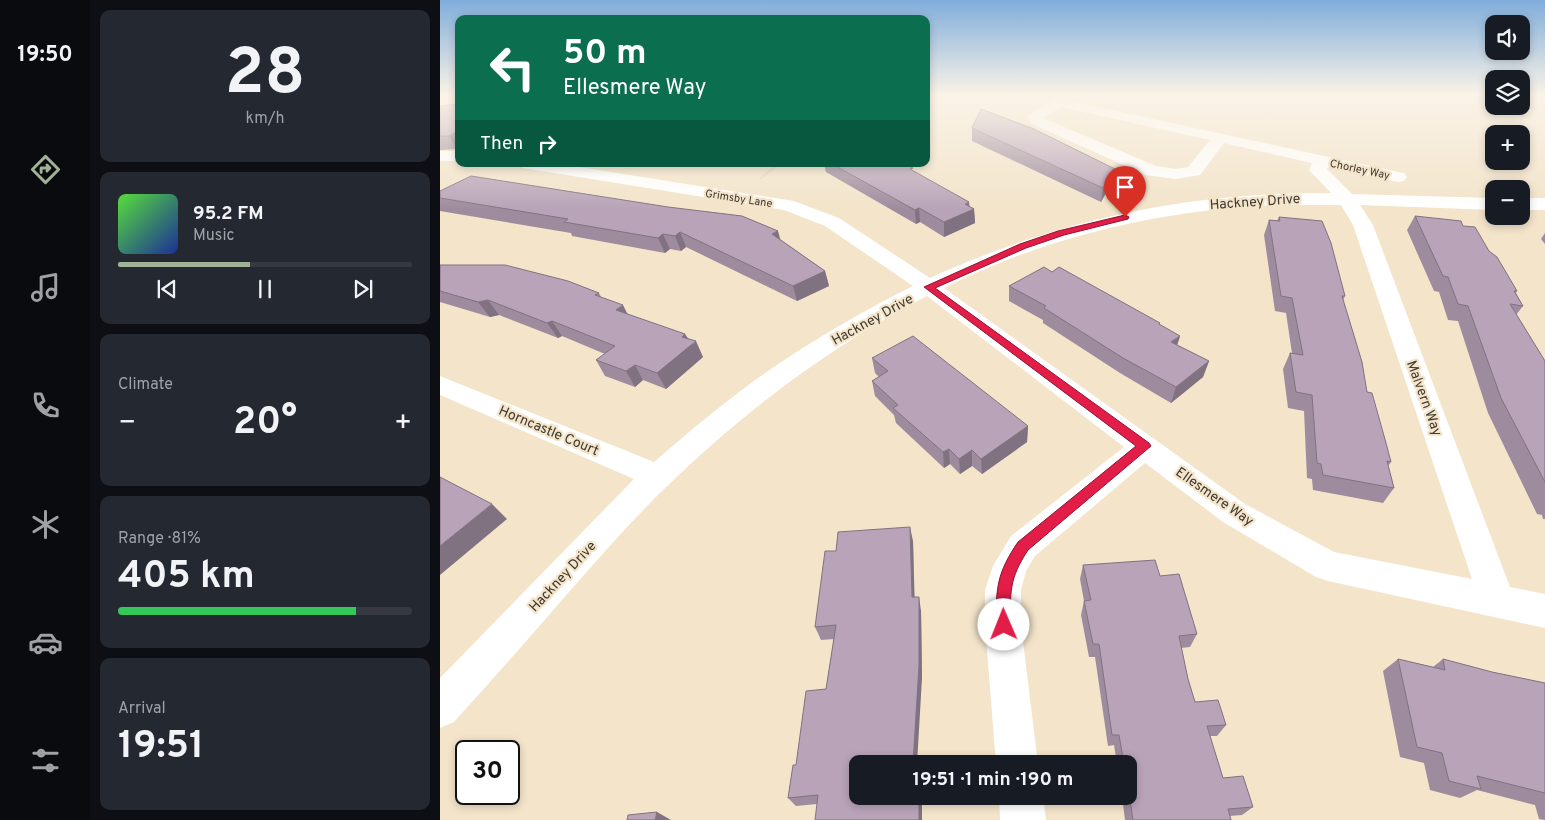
<!DOCTYPE html>
<html lang="en">
<head>
<meta charset="utf-8">
<style>
  body { margin:0; font-family:Overpass,sans-serif; background:#242831; color:#f1f3f6; height:100vh; display:flex; flex-direction:column; font-size:19px; white-space:nowrap }
  * { box-sizing:border-box; margin:0 }
  p { font-size:16px; color:#9ea1a6 }
  .icon { flex:none; width:28px; height:28px; fill:none; stroke:currentColor; stroke-width:2; stroke-linecap:round; stroke-linejoin:round }
  .map { position:relative; flex:1; overflow:hidden }
  .panel { display:flex; flex-direction:column; gap:10px; padding:10px; background:#0d0f14; width:350px }
  .panel>* { flex:none }
  .guide { position:absolute; left:15px; top:15px; width:475px; height:152px; border-radius:10px; box-shadow:0 2px 8px #0003; background:#0b6e4f; color:#fff; overflow:hidden }
  .buttons { position:absolute; left:1045px; top:15px; display:grid; gap:10px }
  .buttons a { display:grid; place-items:center; width:45px; height:45px; border-radius:10px; background:#171b24; box-shadow:0 2px 8px #0003; font-size:25px }
  .speed { position:absolute; left:15px; top:740px; display:flex; gap:10px; font-size:25px; font-weight:700; text-align:center }
  .speed>* { display:grid; place-content:center; width:65px; height:65px; border-radius:50%; background:#171b24; box-shadow:0 2px 8px #0003; line-height:1 }
  .speed .limit { border:2px solid #111; border-radius:8px; background:#fff; color:#111 }
  .pin { position:absolute; display:grid; place-items:center; width:42px; height:42px; color:#fff; margin:-51px -21px; border-radius:50% 50% 50% 0; rotate:-45deg; box-shadow:0 0 5px #0007 }
  .pin .icon { rotate:45deg }
  .me { position:absolute; width:55px; margin:-28px; rotate:359deg; stroke-linejoin:round; filter:drop-shadow(0 0 4px #0008) }
  .turn { display:flex; align-items:center; gap:18px; height:105px; padding:0 25px; font-size:22px }
  .turn .icon { width:65px; height:65px; stroke-width:2.5 }
  .turn b { display:block; font-size:35px; line-height:42px }
  .then { display:flex; align-items:center; height:48px; padding:0 25px; background:#0003; gap:10px; font-size:19px }
  .big { font-size:38px; font-weight:700; line-height:1.1 }
  .panel .tile { flex:1; display:flex; flex-direction:column; justify-content:center; gap:8px; min-width:0; padding:0 18px; border-radius:10px; background:#242831 }
  .panel .dial { align-items:center; gap:0 }
  .dial b { font-size:65px; line-height:1 }
  .song { display:flex; align-items:center; gap:15px }
  .cover { width:60px; height:60px; border-radius:8px; background:linear-gradient(135deg,hsl(110 70% 55%),hsl(230 70% 35%)) }
  .played { height:5px; border-radius:2px; background:linear-gradient(90deg,#a0b396 45%,#363941 45%) }
  .keys { display:flex; justify-content:space-around; direction:ltr }
  .heat { display:flex; justify-content:space-between; align-items:center; font-size:28px; direction:ltr }
  .charge { height:8px; border-radius:4px; background:linear-gradient(90deg,#34c759 81%,#363941 0) }
  .trip { position:absolute; left:409px; top:755px; width:288px; height:50px; border-radius:10px; background:#171b24; box-shadow:0 2px 8px #0003; font-weight:700; line-height:50px; text-align:center }
  main { display:flex; flex:1; min-height:0 }
  .tabs { display:flex; flex-direction:column; width:90px; justify-content:space-around; align-items:center; background:#090b0e; color:#9ea1a6 }
  .tabs .icon { width:35px; height:35px }
  .tabs .on { color:#a0b396 }
  .tabs b { font-size:22px; color:#f1f3f6 }
  .map>svg:first-child { display:block }
  .lines { fill:none; stroke-linecap:round; stroke-linejoin:round }
  .path { stroke:#bcb09b; stroke-width:2; stroke-dasharray:0.5 2; stroke-linecap:butt }
  .minor { fill:#fff; fill-rule:evenodd }
  .wall { fill:#9e8c9e }
  .shaded-wall { fill:#817281 }
  .building { fill:#b8a3b8; stroke:#817281 }
  .route { fill:#e11d48; stroke:#92132f }
  .labels { text-anchor:middle; stroke-width:4.5; stroke-linejoin:round; paint-order:stroke }
  .far-street-label { font-size:11px; fill:#3f392f; stroke:#f3e4ca }
  .street-label { font-size:14px; fill:#3f392f; stroke:#f3e4ca }
</style>
</head>
<body>
<main>
<nav class="tabs">
<b>19:50</b>
<svg class="icon on" aria-label="directions" viewBox="0 0 24 24"><path d="M12 3l9 9-9 9-9-9zM9 14v-3h6M13 9l2 2-2 2"/></svg>
<svg class="icon" aria-label="music" viewBox="0 0 24 24"><path d="M9 18V5l10-2v13"/><circle cx="6" cy="18" r="3"/><circle cx="16" cy="16" r="3"/></svg>
<svg class="icon" aria-label="phone" viewBox="0 0 24 24"><path d="M5 4h4l2 5-3 2q2 4 5 5l2-3 5 2v4C11 20 4 13 5 4z"/></svg>
<svg class="icon" aria-label="climate" viewBox="0 0 24 24"><path d="M12 3v18M4 7l16 10M4 17L20 7"/></svg>
<svg class="icon" aria-label="car" viewBox="0 0 24 24"><path d="M5 17H2v-5l4-1 3-4h7l3 4 3 1v5h-3M9 17h6M6 11h13"/><circle cx="7" cy="17" r="2"/><circle cx="17" cy="17" r="2"/></svg>
<svg class="icon" aria-label="filters" viewBox="0 0 24 24"><path d="M4 7h16M4 17h16"/><circle cx="9" cy="7" r="2"/><circle cx="15" cy="17" r="2"/></svg>
</nav>
<section class="panel">
<div class="tile dial"><b>28</b><p>km/h</p></div>
<div class="tile">
<div class="song"><i class="cover"></i><div><b>95.2 FM</b><p>Music</p></div></div>
<div class="played"></div>
<div class="keys"><svg class="icon" aria-label="previous" viewBox="0 0 24 24"><path d="M18 5L8 12l10 7zM5 5v14"/></svg><svg class="icon" aria-label="pause" viewBox="0 0 24 24"><path d="M8 5v14M16 5v14"/></svg><svg class="icon" aria-label="next" viewBox="0 0 24 24"><path d="M6 5l10 7-10 7zM19 5v14"/></svg></div>
</div>
<div class="tile"><p>Climate</p>
<div class="heat"><a>−</a><b class="big">20°</b><a>+</a></div>
</div>
<div class="tile"><p>Range · 81%</p><b class="big">405 km</b><div class="charge"></div></div>
<div class="tile"><p>Arrival</p><b class="big">19:51</b></div>
</section>
<div class="map">
<svg width="1105" height="820" viewBox="0 0 1105 820">
  <rect width="100%" height="100%" fill="#f3e4ca"/>
  <g class="lines">
    <path class="path" d="M 321,178 L 339,164"/>
    <path class="minor" d="M 620,95 L 637,95 L 631,101 L 958,172 L 964,173 L 967,177 L 964,181 L 958,182 L 888,167 L 887,169 L 912,194 L 1054,198 L 1054,210 L 920,205 L 933,225 L 1070,587 L 1105,594 L 1105,628 L 888,581 L 876,577 L 783,522 L 705,463 L 595,556 L 586,571 L 581,590 L 581,625 L 598,764 L 556,764 L 545,625 L 545,590 L 553,566 L 571,536 L 684,447 L 487,296 C 387,348 298,416 218,495 C 187,526 158,559 129,592 C 91,636 53,679 14,722 L 0,728 L 0,678 L 194,479 L 0,395 L 0,376 L 214,462 C 251,430 288,399 328,371 C 374,339 423,311 473,286 L 385,226 L 344,210 L 89,169 L 83,168 L 81,164 L 120,164 L 354,201 L 399,218 L 490,278 C 620,219 749,192 891,193 L 869,170 L 872,163 L 784,143 L 760,175 L 735,179 L 706,175 L 592,124 L 587,118 L 589,115 ZM 621,107 L 770,140 L 748,167 L 735,169 L 716,166 L 603,118 ZM 837,205 L 901,205 L 913,225 L 1032,579 L 894,552 L 805,504 L 504,288 C 608,236 721,210 837,205 Z
      M 0,151 L 19,151 L 19,161 L 0,161 Z
      M 1081,198 L 1105,198 L 1105,210 L 1081,210 Z
      M 559,796 L 603,796 L 606,820 L 560,820 Z"/>
  </g>
  <path class="wall" d="M 0,106 L 17,149 L 0,150 Z
    M 532,128 L 673,183 L 670,185 L 661,202 L 532,141 Z
    M 384,164 L 465,164 L 473,171 L 534,209 L 535,223 L 504,237 L 480,222 L 476,224 L 386,172 Z
    M 0,191 L 341,240 L 385,271 L 389,286 L 357,301 L 246,247 L 241,251 L 230,249 L 225,253 L 132,236 L 131,233 L 0,211 Z
    M 975,216 L 1023,226 L 1049,251 L 1077,291 L 1076,293 L 1083,306 L 1076,315 L 1105,361 L 1105,519 L 1103,519 L 1102,515 L 1097,514 L 1048,413 L 1018,321 L 1008,320 L 999,292 L 994,291 L 967,230 Z
    M 839,217 L 905,296 L 903,300 L 927,392 L 951,462 L 948,466 L 954,488 L 943,503 L 873,490 L 872,479 L 867,478 L 864,411 L 848,408 L 843,369 L 850,353 L 852,353 L 846,313 L 835,311 L 824,235 L 829,220 L 837,221 Z
    M 1105,233 L 1105,244 L 1101,239 Z
    M 0,265 L 159,293 L 161,297 L 188,315 L 245,334 L 248,338 L 263,357 L 226,389 L 203,380 L 195,387 L 165,376 L 156,360 L 165,354 L 122,336 L 118,338 L 59,315 L 50,317 L 0,302 Z
    M 612,272 L 720,323 L 720,325 L 740,336 L 737,345 L 769,361 L 763,377 L 731,403 L 680,373 L 603,323 L 603,320 L 569,301 L 569,286 Z
    M 432,358 L 588,426 L 587,442 L 542,474 L 532,466 L 520,474 L 510,464 L 504,468 L 456,423 L 454,415 L 435,396 L 432,381 L 439,377 L 435,373 Z
    M 473,541 L 474,597 L 481,611 L 482,678 L 418,796 L 482,796 L 482,820 L 377,804 L 356,806 L 348,798 L 356,765 L 386,689 L 394,639 L 381,640 L 375,627 L 396,551 Z
    M 643,565 L 720,576 L 757,634 L 750,647 L 741,648 L 748,679 L 755,702 L 786,725 L 777,736 L 770,736 L 783,778 L 813,807 L 802,815 L 790,816 L 791,820 L 685,820 L 682,796 L 688,796 L 688,764 L 677,764 L 674,745 L 668,746 L 655,657 L 649,657 L 641,615 L 644,601 L 640,579 Z
    M 958,659 L 993,667 L 1003,659 L 1052,672 L 1105,683 L 1105,820 L 1099,819 L 1095,805 L 1037,790 L 1020,798 L 990,790 L 984,763 L 960,757 L 943,671 Z"/>
  <path class="shaded-wall" d="M 19,130 L 19,148 L 17,149 L 9,136 Z
    M 675,169 L 673,183 L 670,185 L 661,202 L 663,188 L 672,171 Z
    M 529,202 L 530,211 L 534,209 L 535,223 L 504,237 L 504,222 L 525,204 Z
    M 479,208 L 480,222 L 476,224 L 475,210 Z
    M 338,231 L 342,246 L 332,234 Z
    M 240,232 L 246,247 L 241,251 L 235,236 Z
    M 223,234 L 230,249 L 225,253 L 218,238 Z
    M 385,271 L 389,286 L 357,301 L 353,286 Z
    M 48,300 L 59,315 L 50,317 L 38,302 Z
    M 183,305 L 191,321 L 176,310 Z
    M 112,321 L 122,336 L 118,338 L 107,323 Z
    M 245,334 L 251,346 L 256,341 L 263,357 L 226,389 L 217,373 L 242,337 Z
    M 740,336 L 735,352 L 731,342 Z
    M 769,361 L 763,377 L 731,403 L 736,387 Z
    M 195,365 L 203,380 L 195,387 L 186,371 Z
    M 588,426 L 587,442 L 542,474 L 541,459 Z
    M 509,449 L 510,464 L 504,468 L 503,452 Z
    M 532,450 L 532,466 L 520,474 L 519,459 Z
    M 52,504 L 67,519 L 0,575 L 0,546 Z
    M 470,527 L 473,541 L 475,611 L 472,597 Z
    M 479,597 L 481,611 L 482,678 L 477,764 L 473,764 Z
    M 479,796 L 482,796 L 482,820 L 479,820 Z
    M 217,812 L 231,820 L 215,820 Z"/>
  <path class="building" d="M 19,104 L 19,130 L 9,136 L 0,136 L 0,106 Z
    M 541,109 L 594,129 L 675,169 L 672,171 L 663,188 L 532,128 Z
    M 392,164 L 465,164 L 473,168 L 470,169 L 529,202 L 525,204 L 534,209 L 504,222 L 479,208 L 475,210 Z
    M 31,176 L 228,207 L 302,216 L 338,231 L 332,234 L 385,271 L 353,286 L 240,232 L 235,236 L 223,234 L 218,238 L 124,222 L 128,219 L 0,198 L 0,191 Z
    M 975,216 L 1021,221 L 1023,226 L 1035,227 L 1049,251 L 1057,257 L 1077,291 L 1074,291 L 1083,306 L 1070,304 L 1105,361 L 1105,482 L 1061,398 L 1028,306 L 1018,304 L 1008,277 L 1003,276 Z
    M 839,217 L 882,221 L 891,243 L 905,296 L 902,296 L 922,362 L 927,392 L 932,393 L 946,443 L 951,462 L 947,461 L 954,488 L 883,475 L 881,464 L 877,463 L 872,395 L 856,392 L 850,353 L 863,355 L 852,298 L 841,296 L 829,220 L 840,221 Z
    M 0,265 L 65,265 L 128,281 L 159,293 L 155,295 L 183,305 L 176,310 L 245,334 L 242,337 L 256,341 L 217,373 L 195,365 L 186,371 L 156,360 L 175,346 L 112,321 L 107,323 L 48,300 L 38,302 L 0,291 Z
    M 604,267 L 612,272 L 619,267 L 720,323 L 719,324 L 740,336 L 731,342 L 769,361 L 736,387 L 683,358 L 604,308 L 606,306 L 569,286 Z
    M 473,336 L 588,426 L 541,459 L 532,450 L 519,459 L 509,449 L 503,452 L 453,408 L 458,405 L 432,381 L 448,371 L 432,358 Z
    M 0,477 L 52,504 L 0,546 Z
    M 470,527 L 472,597 L 479,597 L 479,666 L 473,764 L 418,764 L 418,796 L 479,796 L 479,820 L 375,820 L 378,795 L 348,798 L 353,765 L 356,765 L 366,691 L 386,689 L 396,625 L 375,627 L 385,551 L 396,551 L 398,532 Z
    M 715,560 L 720,576 L 739,574 L 757,634 L 739,636 L 748,679 L 755,702 L 778,700 L 786,725 L 767,726 L 783,778 L 803,776 L 813,807 L 788,809 L 791,820 L 693,820 L 688,787 L 688,764 L 684,764 L 679,735 L 672,735 L 659,644 L 653,644 L 644,601 L 651,600 L 643,565 Z
    M 958,659 L 1005,670 L 1003,659 L 1052,672 L 1105,683 L 1105,793 L 1037,776 L 1041,789 L 1009,781 L 1002,753 L 977,747 Z
    M 217,812 L 215,820 L 187,820 L 188,815 Z"/>
  <linearGradient id="sky" x2="0" y2="1"><stop stop-color="#80addb"/><stop offset="0.45" stop-color="#faf3e7"/><stop offset="1" stop-color="#faf3e7" stop-opacity="0"/></linearGradient>
  <rect width="1105" height="210" fill="url(#sky)"/>
  <path class="route" d="M 685,215 L 689,217 L 688,219 L 624,235 L 586,248 L 495,288 L 709,443 L 711,446 L 588,550 C 569,579 570,592 571,625 L 569,630 L 564,632 L 558,630 L 556,625 C 556,587 557,573 578,542 L 696,446 L 484,287 L 580,244 L 618,231 Z"/>
  <g class="labels">
    <g class="far-street-label">
      <text transform="translate(920 169) rotate(12)" y="4">Chorley Way</text>
      <text transform="translate(299 198) rotate(9)" y="4">Grimsby Lane</text>
    </g>
    <g class="street-label">
      <text transform="translate(815 201) rotate(-4)" y="5">Hackney Drive</text>
      <text transform="translate(432 319) rotate(-29)" y="5">Hackney Drive</text>
      <text transform="translate(985 398) rotate(70)" y="5">Malvern Way</text>
      <text transform="translate(109 430) rotate(23)" y="5">Horncastle Court</text>
      <text transform="translate(775 496) rotate(35)" y="5">Ellesmere Way</text>
      <text transform="translate(122 576) rotate(-47)" y="5">Hackney Drive</text>
    </g>
  </g>
</svg>
<div class="buttons">
<a><svg class="icon" aria-label="sound" viewBox="0 0 24 24"><path d="M4 9h4l5-4v14l-5-4H4zM17 9q2 3 0 6"/></svg></a>
<a><svg class="icon" aria-label="layers" viewBox="0 0 24 24"><path d="M12 4l9 5-9 5-9-5zM3 14l9 5 9-5"/></svg></a>
<a>+</a>
<a>−</a>
</div>
<div class="speed"><div class="limit">30</div></div>
<div class="pin" style="left:685px;top:217px;background:#d93025"><svg class="icon" aria-label="arrive" viewBox="0 0 24 24"><path d="M6 21V4h12l-3 4 3 4H6"/></svg></div>
<svg class="me" style="left:564px;top:625px" viewBox="-20 -20 40 40"><circle r="19" fill="#fff"/><path d="M0-13L10 11 0 6-10 11z" fill="#e11d48"/></svg>
<div class="trip">19:51 · 1 min · 190 m</div>
<div class="guide">
<div class="turn"><svg class="icon" aria-label="left" viewBox="0 0 24 24"><path d="M17 20v-9H6M10 6l-5 5 5 5"/></svg><div><b>50 m</b>Ellesmere Way</div></div>
<div class="then">Then<svg class="icon" aria-label="right" viewBox="0 0 24 24"><path d="M7 20v-9h11M14 6l5 5-5 5"/></svg></div>
</div>
</div>
</main>
</body>
</html>
